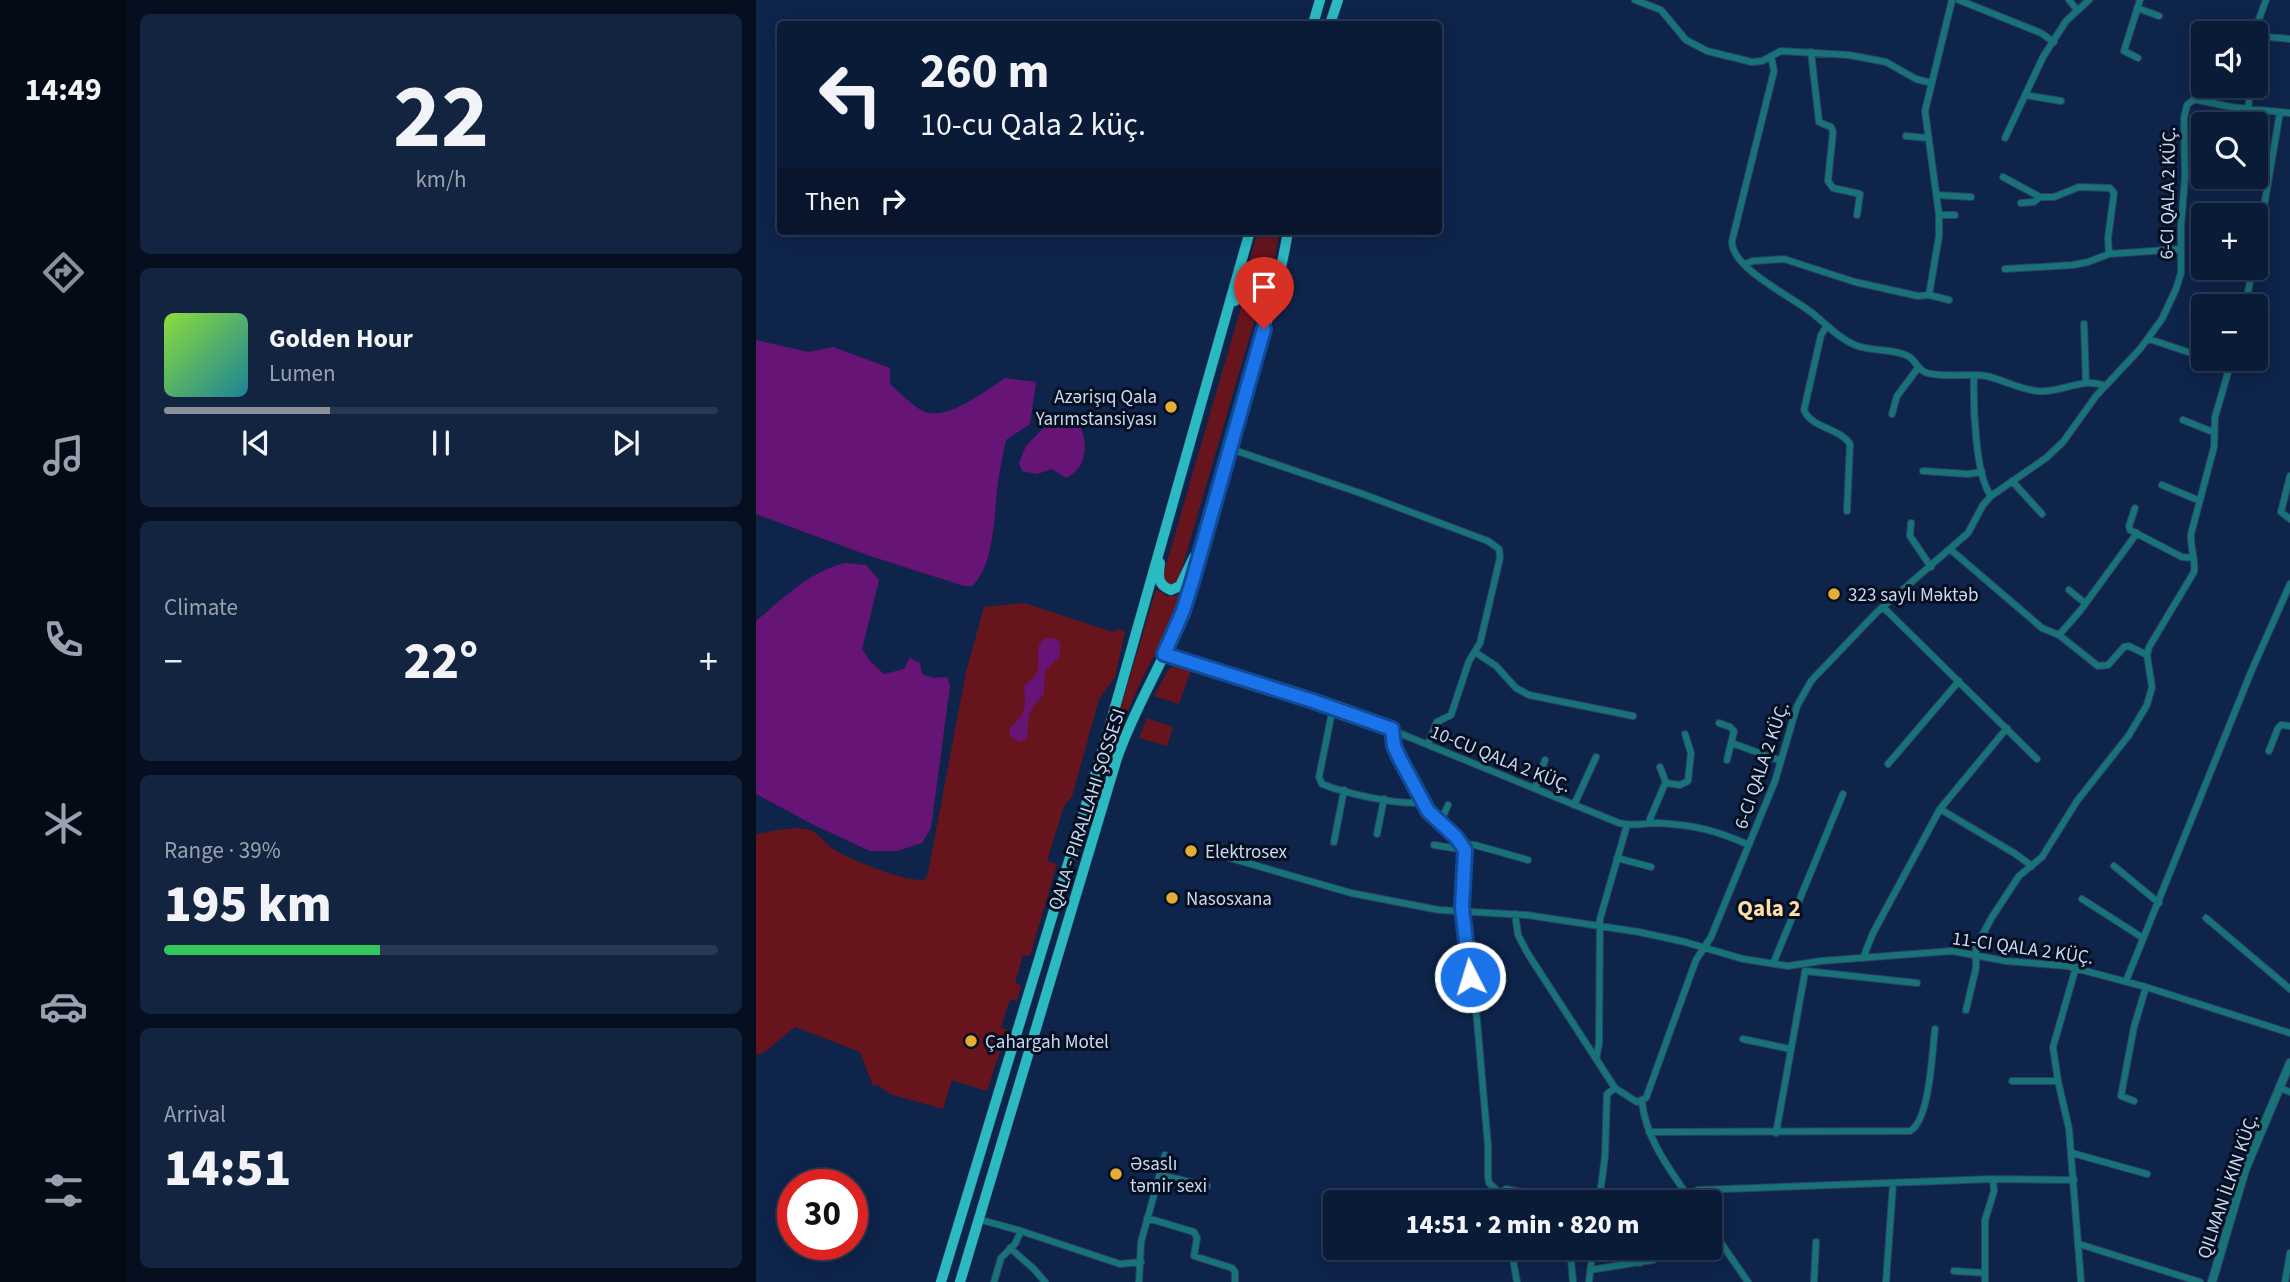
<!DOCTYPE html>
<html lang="en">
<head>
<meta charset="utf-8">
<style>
  body { margin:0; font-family:"Source Sans 3",sans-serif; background:#132440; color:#f1f3f6; height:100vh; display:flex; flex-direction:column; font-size:26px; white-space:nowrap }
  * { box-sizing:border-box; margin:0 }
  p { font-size:23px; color:#99a1ae }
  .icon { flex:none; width:38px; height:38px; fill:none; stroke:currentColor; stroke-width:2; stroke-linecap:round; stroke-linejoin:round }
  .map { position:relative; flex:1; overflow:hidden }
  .details { display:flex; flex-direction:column; gap:14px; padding:14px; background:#060f1f; width:630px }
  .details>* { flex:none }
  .hud { position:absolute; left:21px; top:21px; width:665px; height:214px; border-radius:7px; box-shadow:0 4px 18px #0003,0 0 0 2px #2a3953; background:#0a1b38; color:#f1f3f6; overflow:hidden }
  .fabs { position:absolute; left:1435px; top:21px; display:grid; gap:14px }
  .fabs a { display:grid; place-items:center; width:77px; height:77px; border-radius:7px; background:#0a1b38; box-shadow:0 4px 18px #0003,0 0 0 2px #2a3953; font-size:35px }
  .speed { position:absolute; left:21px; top:1169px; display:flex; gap:14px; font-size:35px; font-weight:700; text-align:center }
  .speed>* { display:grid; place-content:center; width:91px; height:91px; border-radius:50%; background:#0a1b38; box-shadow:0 4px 18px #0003,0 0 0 2px #2a3953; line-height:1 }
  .speed .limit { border:10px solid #d22; background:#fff; color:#111 }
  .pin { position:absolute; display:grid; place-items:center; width:60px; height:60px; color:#fff; margin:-72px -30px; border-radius:50% 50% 50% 0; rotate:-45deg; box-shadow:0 0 7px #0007 }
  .pin .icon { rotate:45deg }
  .me { position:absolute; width:77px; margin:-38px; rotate:355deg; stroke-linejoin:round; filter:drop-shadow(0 0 5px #0008) }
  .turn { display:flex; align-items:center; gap:24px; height:147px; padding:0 28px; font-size:32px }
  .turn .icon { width:91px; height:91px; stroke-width:2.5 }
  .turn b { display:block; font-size:49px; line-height:60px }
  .then { display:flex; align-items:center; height:66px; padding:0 28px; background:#0003; gap:14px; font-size:26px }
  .big { font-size:52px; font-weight:800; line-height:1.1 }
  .details .card { flex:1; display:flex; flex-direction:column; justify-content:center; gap:10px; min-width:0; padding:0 24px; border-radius:10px; background:#132440 }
  .details .dial { align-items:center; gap:0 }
  .dial b { font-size:91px; line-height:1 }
  .song { display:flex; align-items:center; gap:21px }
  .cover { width:84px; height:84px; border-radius:10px; background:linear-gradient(135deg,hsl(90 70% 55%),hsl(190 70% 35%)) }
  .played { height:7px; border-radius:4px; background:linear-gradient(90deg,#8c9099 30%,#2a3953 30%) }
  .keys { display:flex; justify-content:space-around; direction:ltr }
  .heat { display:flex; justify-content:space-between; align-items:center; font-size:38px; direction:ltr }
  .charge { height:10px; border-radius:5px; background:linear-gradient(90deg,#34c759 39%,#2a3953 0) }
  .trip { position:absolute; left:567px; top:1190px; width:399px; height:70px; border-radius:7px; background:#0a1b38; box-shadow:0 4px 18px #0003,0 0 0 2px #2a3953; font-weight:800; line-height:70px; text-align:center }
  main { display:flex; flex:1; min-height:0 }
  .dock { display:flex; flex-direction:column; width:126px; justify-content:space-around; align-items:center; background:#040b16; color:#99a1ae }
  .dock .icon { width:49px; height:49px }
  .dock .on { color:#8c9099 }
  .dock b { font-size:32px; color:#f1f3f6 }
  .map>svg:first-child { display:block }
  .green { fill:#68141d }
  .water { fill:#671477 }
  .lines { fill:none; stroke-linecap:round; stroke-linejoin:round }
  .minor-casing { stroke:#2c4166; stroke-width:8 }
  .tertiary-casing { stroke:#2c4166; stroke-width:10 }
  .primary-casing { stroke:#2c4166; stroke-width:11 }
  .minor { stroke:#177378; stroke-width:6 }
  .tertiary { stroke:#177378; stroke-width:8 }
  .primary { stroke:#2cbac2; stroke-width:10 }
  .route-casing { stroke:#114b97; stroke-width:18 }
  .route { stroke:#1a73e8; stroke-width:12 }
  .poi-dot { fill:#e7ac36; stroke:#050f20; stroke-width:2.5 }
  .labels { text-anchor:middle; stroke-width:6; stroke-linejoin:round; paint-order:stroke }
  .street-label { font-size:19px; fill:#c9d8f1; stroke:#050f20 }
  .poi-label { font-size:19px; fill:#c9d8f1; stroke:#050f20; text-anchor:start }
  .quarter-label { font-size:23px; font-weight:bold; fill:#fedda6; stroke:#050f20 }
</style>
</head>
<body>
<main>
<nav class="dock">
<b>14:49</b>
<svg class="icon on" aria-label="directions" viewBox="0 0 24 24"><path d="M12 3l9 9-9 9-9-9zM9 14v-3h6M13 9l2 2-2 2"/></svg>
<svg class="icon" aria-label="music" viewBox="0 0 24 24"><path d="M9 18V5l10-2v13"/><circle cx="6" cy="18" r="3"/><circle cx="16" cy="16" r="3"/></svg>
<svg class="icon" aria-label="phone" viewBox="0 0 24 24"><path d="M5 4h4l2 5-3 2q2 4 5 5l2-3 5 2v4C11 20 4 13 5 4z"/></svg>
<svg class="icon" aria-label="climate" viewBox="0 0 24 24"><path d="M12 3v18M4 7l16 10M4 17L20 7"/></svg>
<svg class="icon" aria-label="car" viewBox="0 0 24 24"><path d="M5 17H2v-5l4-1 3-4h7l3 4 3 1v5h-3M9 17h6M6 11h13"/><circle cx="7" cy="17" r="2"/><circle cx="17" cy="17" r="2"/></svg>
<svg class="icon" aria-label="filters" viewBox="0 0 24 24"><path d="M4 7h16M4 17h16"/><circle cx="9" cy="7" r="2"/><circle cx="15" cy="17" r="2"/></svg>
</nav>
<section class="details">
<div class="card dial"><b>22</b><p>km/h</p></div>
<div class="card">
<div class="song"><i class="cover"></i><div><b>Golden Hour</b><p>Lumen</p></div></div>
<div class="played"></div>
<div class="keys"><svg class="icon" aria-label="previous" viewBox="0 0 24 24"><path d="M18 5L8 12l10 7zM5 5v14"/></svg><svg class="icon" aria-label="pause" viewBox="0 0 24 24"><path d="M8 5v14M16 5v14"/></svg><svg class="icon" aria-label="next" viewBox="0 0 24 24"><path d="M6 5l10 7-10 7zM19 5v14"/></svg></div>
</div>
<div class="card"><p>Climate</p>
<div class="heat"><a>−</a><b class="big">22°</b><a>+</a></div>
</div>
<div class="card"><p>Range · 39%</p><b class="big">195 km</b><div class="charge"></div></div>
<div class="card"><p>Arrival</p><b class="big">14:51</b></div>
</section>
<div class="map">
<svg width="1534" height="1282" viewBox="0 0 1534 1282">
  <rect width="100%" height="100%" fill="#0e244b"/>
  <path class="green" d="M 502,231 L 524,231 L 514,283 L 504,274 L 489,276 Z
    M 497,287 L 504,289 L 505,298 L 423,578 L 417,585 L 412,583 L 407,578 L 408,572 L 488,297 L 492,288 Z
    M 400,589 L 411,596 L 423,595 L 409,634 L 387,677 L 358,741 L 355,741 Z
    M 268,603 L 357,632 L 362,629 L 369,632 L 359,677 L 343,699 L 316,797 L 308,806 L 291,861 L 301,864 L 274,956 L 267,955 L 259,983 L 265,986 L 261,1001 L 254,999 L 245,1027 L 251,1030 L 231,1091 L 196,1080 L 187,1109 L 134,1094 L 122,1085 L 117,1086 L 104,1052 L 39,1027 L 6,1054 L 0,1054 L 0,834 C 15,832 35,826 50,829 C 60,830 68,842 76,848 C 89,858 156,885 169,879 L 172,873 L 210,672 L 228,607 Z
    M 418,666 L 435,670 L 423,704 L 398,696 L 413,669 Z
    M 391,718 L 417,727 L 411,746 L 383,738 Z"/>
  <path class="water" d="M 0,340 L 52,352 L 77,347 L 134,368 L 134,384 C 144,393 157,407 169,412 C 191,421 231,390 249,378 L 280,382 L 274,424 L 250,440 C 247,454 244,468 242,482 C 238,512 239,566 216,586 L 208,586 L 111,555 L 0,514 Z
    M 295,420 L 323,424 C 333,443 331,469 310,478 L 296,469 L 281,474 L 266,471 L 263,463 L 270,446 Z
    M 89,563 L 110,565 L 123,580 L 106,649 L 114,661 L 128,674 L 148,669 L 154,658 L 164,663 L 166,674 L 177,678 L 191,677 L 194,686 L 175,828 L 166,843 L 141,851 L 114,851 L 58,825 L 0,794 L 0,621 C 28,598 52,572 89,563 Z
    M 290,638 L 300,639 L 304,643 L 304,656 L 289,671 L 288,694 L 277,706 L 273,715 L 271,738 L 263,742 L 254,736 L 254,728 L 266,715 L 269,704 L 268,686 C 272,682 278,679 280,674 C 288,660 274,648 290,638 Z"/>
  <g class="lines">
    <defs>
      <path id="minor" d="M 879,0 L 905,10 L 930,40 L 951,51 L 996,62 L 1006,61 L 1025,51 L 1093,55 L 1130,62 L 1160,79 L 1176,83
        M 1203,0 L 1285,33 L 1298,42
        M 1313,0 L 1321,10
        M 1381,8 L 1403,16
        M 1498,33 L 1510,0
        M 1500,36 L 1534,39
        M 1055,52 L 1063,122 L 1075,127 L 1077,132 L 1072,181 L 1077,188 L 1104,194 L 1101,215
        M 1015,56 L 1018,71 L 976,241 C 975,270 1042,299 1061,317 C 1073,327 1084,339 1099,345 C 1116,352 1136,348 1152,356 C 1160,360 1161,370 1171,373 C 1190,378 1211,373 1230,376 C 1248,380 1263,389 1281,391 C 1304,394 1327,376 1349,386
        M 1382,58 L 1368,51 L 1384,0
        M 1269,95 L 1305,101
        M 1492,109 L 1495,86
        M 1150,136 L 1171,138
        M 1249,138 L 1287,57 L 1310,21 L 1333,0
        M 1247,177 L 1284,197 L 1298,197 L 1323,187 L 1354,188 L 1358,193 L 1352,238 L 1353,254
        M 1181,195 L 1215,197
        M 1265,203 L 1278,202 L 1284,197
        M 1183,215 L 1199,215
        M 1500,254 L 1524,112
        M 989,264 L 997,261 L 1028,259 L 1099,282 L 1162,296 L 1173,295 L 1183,236 L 1183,215 L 1169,111 L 1196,0
        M 1249,269 L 1317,265 L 1332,262 L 1353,254 L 1425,249
        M 1173,295 L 1193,300
        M 1489,306 L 1497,268
        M 1328,324 L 1330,383
        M 1070,327 L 1065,335 L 1048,410 C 1055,428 1084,428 1094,444 L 1091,511
        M 1393,339 L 1447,357
        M 1454,359 L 1474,365
        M 1218,375 C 1217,403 1219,475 1235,496
        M 1136,414 L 1141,396 L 1162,368
        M 1427,420 L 1457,432
        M 472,448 L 604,493 L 732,541 L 743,549 L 744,558 L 724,643 L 713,661 L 695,715 L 681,722 L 672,744
        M 1167,471 L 1212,474 L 1226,472
        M 1534,476 L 1525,512 L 1534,519
        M 1256,481 L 1286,514
        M 1406,485 L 1444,501
        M 1379,508 L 1373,526 L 1374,530 L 1426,557 L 1437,558
        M 1155,523 L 1154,536 L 1175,567
        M 1195,550 L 1286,628 L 1303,635 L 1342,666 L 1352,665 L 1368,647 L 1373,646 L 1391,655
        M 1313,590 L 1329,603
        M 1127,607 L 1281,759
        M 1303,635 L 1324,611 L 1381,533
        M 719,652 L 740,666 L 760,688 L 773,695 L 877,716
        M 408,655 L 557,701 L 621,724 L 863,823 C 877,827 887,823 901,823 C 939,825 959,830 993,845
        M 577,707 L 563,777 L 566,784 C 588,793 644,806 667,802
        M 963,723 L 974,727 L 978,731 L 971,760
        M 636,729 L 643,757 L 672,811 L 700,837 L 709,850 L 706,907 L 721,1020 L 732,1146 L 732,1177 L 733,1183 L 747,1196 L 748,1202
        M 976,743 L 1025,761
        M 1513,751 L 1522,728 L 1525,725 L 1534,726
        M 1132,764 L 1203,681
        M 904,767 L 910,783
        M 779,789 L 789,760
        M 818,805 L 840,757
        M 1184,809 L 1258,853 L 1276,866
        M 684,823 L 692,805
        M 894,823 L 894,819 L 908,786 L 910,783 L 924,785 L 932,781 L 935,753 L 929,734
        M 621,834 L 628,799
        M 578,842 L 588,790
        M 706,844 L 719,845 L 772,860
        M 678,845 L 709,850
        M 474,858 L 595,893 L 683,910 L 771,915 L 883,932 L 929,942 L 987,959 L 1032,966 L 1065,961 L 1196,951 L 1250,961 L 1311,966 L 1390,987 L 1534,1033
        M 861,858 L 895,867
        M 1358,866 L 1403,903
        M 1326,899 L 1387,938
        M 759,914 L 762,935 L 772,954 L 859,1088
        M 1450,918 L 1534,989
        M 1107,958 L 1117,933 L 1184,809 L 1251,728
        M 1017,964 L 1087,794
        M 1320,967 L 1297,1047 L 1302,1081 L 1313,1129 L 1325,1282
        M 1049,971 L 1161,983
        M 1370,981 L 1495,672 L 1534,584
        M 1210,1010 L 1220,968 L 1220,947 L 1236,917 L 1263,876 L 1286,857 L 1321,801 L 1373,735 L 1391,705 L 1396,687 L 1391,655 L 1393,647 L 1438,572 C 1440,559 1434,548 1435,534 L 1458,447 L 1459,417 L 1476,359
        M 987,1039 L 1034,1049
        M 840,1059 L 843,1044 L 844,919 L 871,825
        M 1256,1081 L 1302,1081
        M 1524,1088 L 1534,1092
        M 1378,1101 L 1365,1096 L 1378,1027 L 1390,987
        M 886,1102 C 890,1140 915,1171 936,1202
        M 893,1132 L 1154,1131 C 1174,1120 1176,1052 1179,1029
        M 1020,1133 L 1049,972
        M 1316,1153 L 1391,1174
        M 404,1175 L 451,1186
        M 744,1193 L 750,1189 L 765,1192
        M 809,1193 L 810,1202
        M 931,1194 L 942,1190 L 1237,1179 L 1318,1180
        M 843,1202 L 849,1156 L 851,1094 L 859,1088 L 881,1102 L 890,1098 L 940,960 L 955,937 L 1019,781 L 1041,706 L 1055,681 L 1121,612 L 1212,533 L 1227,505 L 1235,496 L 1290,458 L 1307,442 L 1340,396 L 1384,349 L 1406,319 L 1420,289 L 1425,273 L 1425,226 L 1429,177 L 1428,118 L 1431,105 L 1437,100 L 1442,100 L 1475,107 L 1534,113
        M 391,1218 L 438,1232 L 441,1238 L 438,1256 L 476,1268 L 479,1272 L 479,1282
        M 222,1219 L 265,1231 L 364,1264 L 385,1262
        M 954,1227 L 992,1282
        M 1323,1244 L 1444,1282
        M 254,1248 L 278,1269 L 289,1282
        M 755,1248 L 761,1282
        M 814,1248 L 817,1282
        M 883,1248 L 884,1263
        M 834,1270 L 897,1260
        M 1198,1271 L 1229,1273
        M 238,1282 L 245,1258 L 259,1244 L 265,1231
        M 383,1282 L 385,1242 L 409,1155
        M 833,1282 L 837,1248
        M 1058,1282 L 1060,1242
        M 1130,1282 L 1137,1184
        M 1229,1282 L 1229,1220 L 1238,1191 L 1237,1179
        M 1529,1282 L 1534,1253"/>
      <path id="tertiary" d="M 1456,1282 L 1489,1170 L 1534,1063"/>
      <path id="primary" d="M 557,24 L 564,0
        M 574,24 L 582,0
        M 479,301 L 491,280 L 501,279 C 512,285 511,295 509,306
        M 404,563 C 402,576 401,585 415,590 L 424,586 L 438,557
        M 185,1282 L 350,739 L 494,231
        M 204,1282 L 361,758 C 377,712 402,671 421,627 C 444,569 456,507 473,447 C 493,375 520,305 532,231"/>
    </defs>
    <use href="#minor" class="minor-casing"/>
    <use href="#tertiary" class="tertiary-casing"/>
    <use href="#primary" class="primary-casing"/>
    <use href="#minor" class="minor"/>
    <use href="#tertiary" class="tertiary"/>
    <use href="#primary" class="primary"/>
  </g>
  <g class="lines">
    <defs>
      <path id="route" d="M 508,329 L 437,579 L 427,611 L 408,654 L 557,701 L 636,729 L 638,746 L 643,757 L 672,811 L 700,837 L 709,850 L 706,907 L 714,977"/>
    </defs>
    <use href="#route" class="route-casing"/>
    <use href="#route" class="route"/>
  </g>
  <g class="poi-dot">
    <circle cx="415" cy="407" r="7"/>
    <circle cx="1078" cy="594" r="7"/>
    <circle cx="435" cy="851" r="7"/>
    <circle cx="416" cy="898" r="7"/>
    <circle cx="215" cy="1041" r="7"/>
    <circle cx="360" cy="1174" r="7"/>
  </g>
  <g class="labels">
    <g class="street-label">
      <text transform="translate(1411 193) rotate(-89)" y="7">6-CI QALA 2 KÜÇ.</text>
      <text transform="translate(745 758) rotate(22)" y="7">10-CU QALA 2 KÜÇ.</text>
      <text transform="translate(1005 765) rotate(-71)" y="7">6-CI QALA 2 KÜÇ.</text>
      <text transform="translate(330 809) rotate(-72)" y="7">QALA - PIRALLAHI ŞOSSESI</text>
      <text transform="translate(1267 947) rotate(8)" y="7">11-CI QALA 2 KÜÇ.</text>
      <text transform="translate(1471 1186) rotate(-71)" y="7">QILMAN İLKIN KÜÇ.</text>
    </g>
    <g class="poi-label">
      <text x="401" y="403" text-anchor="end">Azərişıq Qala<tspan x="401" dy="22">Yarımstansiyası</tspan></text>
      <text x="1092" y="601">323 saylı Məktəb</text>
      <text x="449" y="858">Elektrosex</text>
      <text x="430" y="905">Nasosxana</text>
      <text x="229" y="1048">Çahargah Motel</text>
      <text x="374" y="1170">Əsaslı<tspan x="374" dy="22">təmir sexi</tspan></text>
    </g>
    <g class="quarter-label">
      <text x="1013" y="916">Qala 2</text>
    </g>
  </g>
</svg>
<div class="fabs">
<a><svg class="icon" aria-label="sound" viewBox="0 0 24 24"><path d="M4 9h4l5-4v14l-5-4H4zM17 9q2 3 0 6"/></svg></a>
<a><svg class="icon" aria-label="search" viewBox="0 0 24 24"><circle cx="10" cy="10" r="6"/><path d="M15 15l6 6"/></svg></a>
<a>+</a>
<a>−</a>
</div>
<div class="speed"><div class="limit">30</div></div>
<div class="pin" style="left:508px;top:329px;background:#d93025"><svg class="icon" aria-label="arrive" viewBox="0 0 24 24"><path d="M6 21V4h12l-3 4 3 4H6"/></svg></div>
<svg class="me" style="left:714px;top:977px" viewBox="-20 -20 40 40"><circle r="17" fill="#1a73e8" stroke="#fff" stroke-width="3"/><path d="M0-11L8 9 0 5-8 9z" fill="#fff"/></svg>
<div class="trip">14:51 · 2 min · 820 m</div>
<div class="hud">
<div class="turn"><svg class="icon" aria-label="left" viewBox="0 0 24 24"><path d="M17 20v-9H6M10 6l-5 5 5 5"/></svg><div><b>260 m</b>10-cu Qala 2 küç.</div></div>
<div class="then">Then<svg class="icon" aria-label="right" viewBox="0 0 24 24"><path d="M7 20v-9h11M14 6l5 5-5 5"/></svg></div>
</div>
</div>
</main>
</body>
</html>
